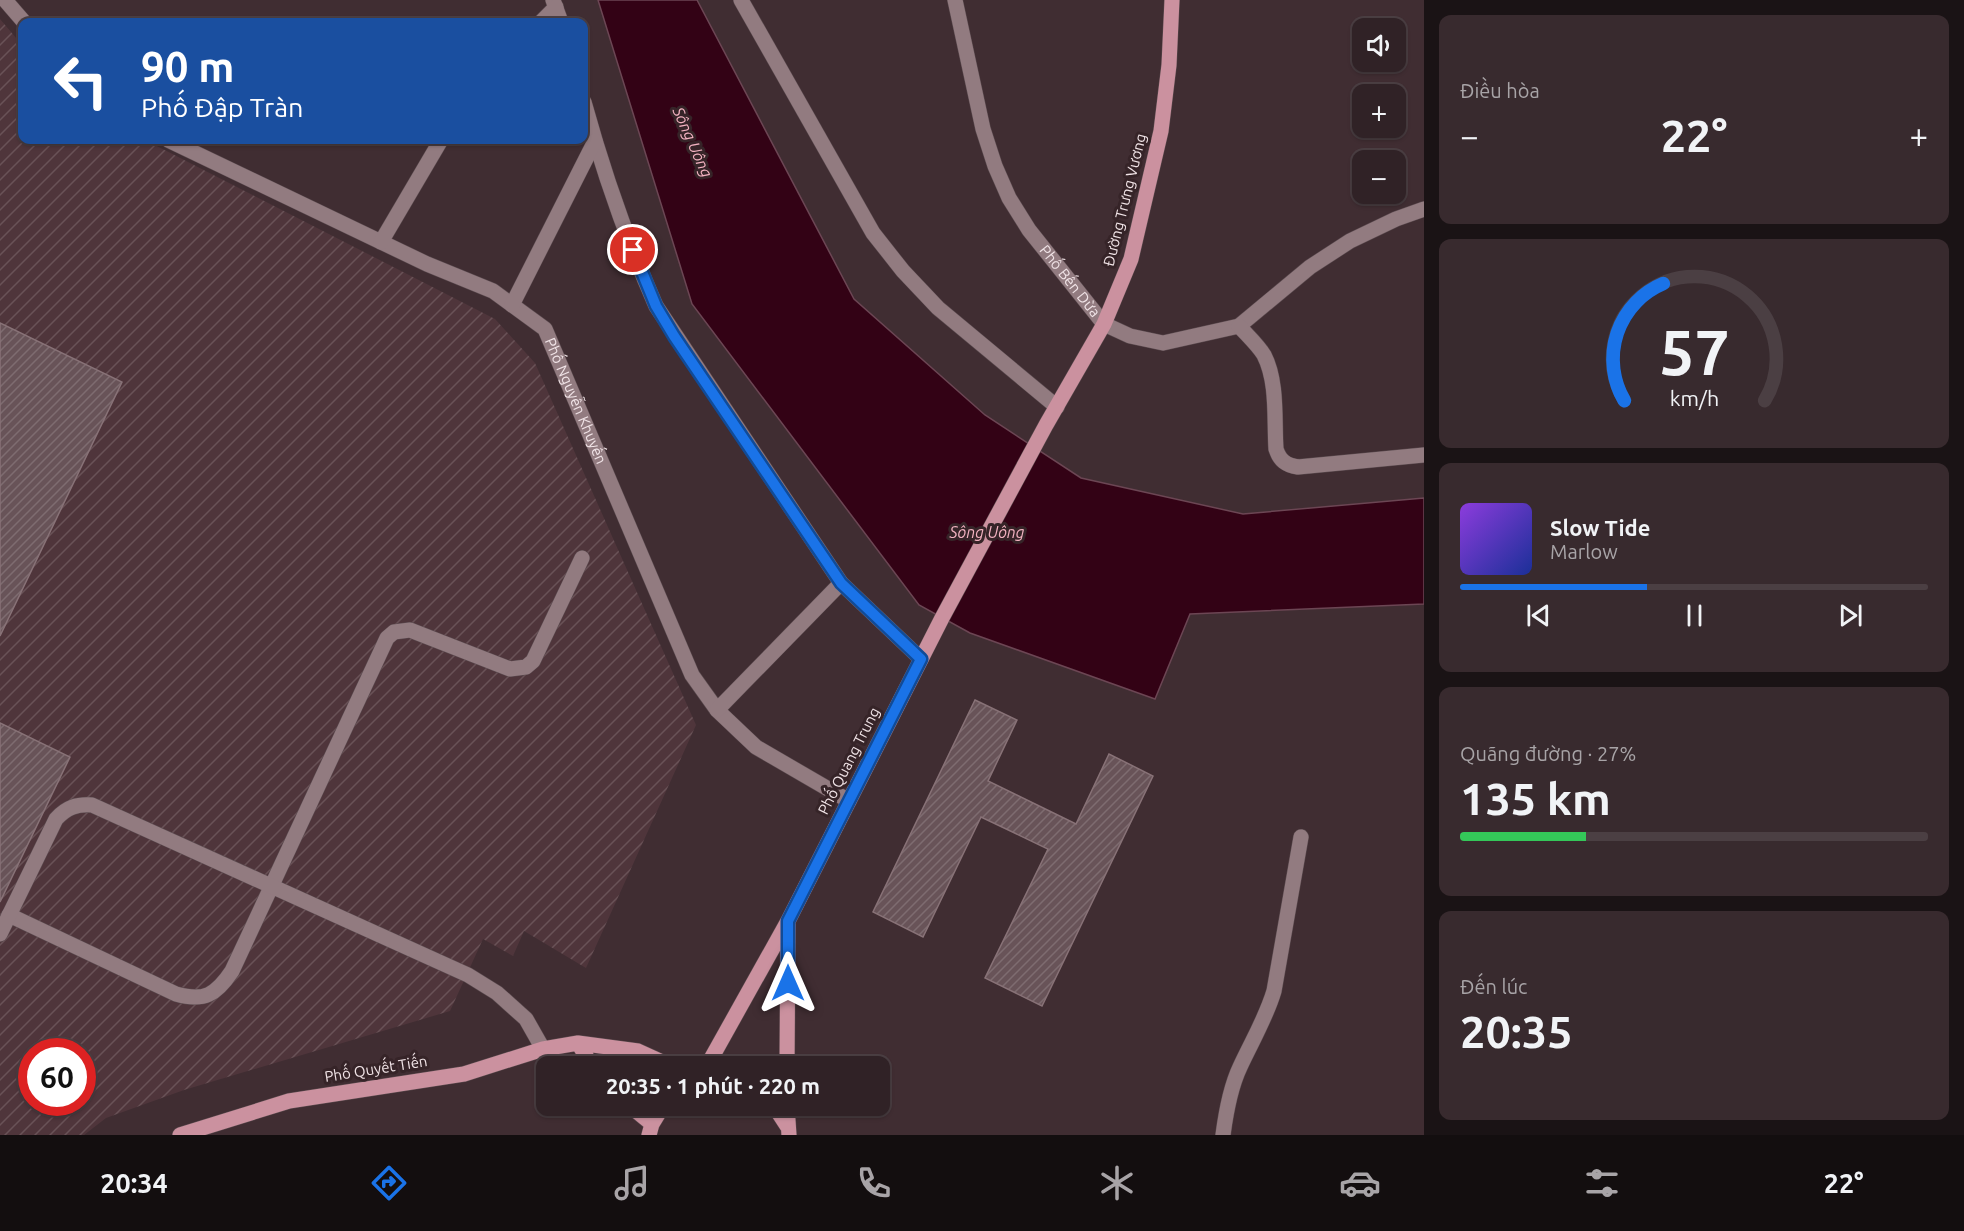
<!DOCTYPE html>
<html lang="vi">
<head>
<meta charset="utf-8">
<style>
  body { margin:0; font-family:Ubuntu,sans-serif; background:#382a2e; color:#f1f3f6; height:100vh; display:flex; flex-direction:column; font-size:22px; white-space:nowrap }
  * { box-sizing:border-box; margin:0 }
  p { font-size:20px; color:#a8a4a7 }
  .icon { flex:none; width:33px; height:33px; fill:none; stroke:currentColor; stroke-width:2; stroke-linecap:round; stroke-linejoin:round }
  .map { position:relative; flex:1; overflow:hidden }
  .details { display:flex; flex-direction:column; gap:15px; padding:15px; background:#1a1315; width:540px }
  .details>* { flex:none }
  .guide { position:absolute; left:18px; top:18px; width:570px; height:126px; border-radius:12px; box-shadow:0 2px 4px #0004,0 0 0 2px #4b3f43; background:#1a4fa0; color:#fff; overflow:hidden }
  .buttons { position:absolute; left:1352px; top:18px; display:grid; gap:12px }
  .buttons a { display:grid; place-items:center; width:54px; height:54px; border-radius:12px; background:#302226; box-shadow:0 2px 4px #0004,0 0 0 2px #4b3f43; font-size:30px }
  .speed { position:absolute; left:18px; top:1038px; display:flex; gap:12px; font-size:30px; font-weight:700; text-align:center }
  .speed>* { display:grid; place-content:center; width:78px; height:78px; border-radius:50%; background:#302226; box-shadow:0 2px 4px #0004,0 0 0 2px #4b3f43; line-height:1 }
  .speed .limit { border:9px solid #d22; background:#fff; color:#111 }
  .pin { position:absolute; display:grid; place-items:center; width:51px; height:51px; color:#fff; margin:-26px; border:3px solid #fff; border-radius:50%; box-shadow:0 2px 6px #0007 }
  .me { position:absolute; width:66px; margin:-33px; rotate:0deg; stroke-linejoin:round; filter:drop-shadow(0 0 4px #0008) }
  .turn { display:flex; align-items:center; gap:21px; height:126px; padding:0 24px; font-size:27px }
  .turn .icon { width:78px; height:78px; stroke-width:2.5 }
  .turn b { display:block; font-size:42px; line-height:51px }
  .big { font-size:45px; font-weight:700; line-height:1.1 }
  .details .tile { flex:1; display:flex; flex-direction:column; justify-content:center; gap:9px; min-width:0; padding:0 21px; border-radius:12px; background:#382a2e }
  .details .dial { align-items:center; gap:0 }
  .dial svg { height:156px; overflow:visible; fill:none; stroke:#4b3f43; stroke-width:7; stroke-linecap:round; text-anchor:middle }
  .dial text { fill:#f1f3f6; stroke:none }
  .song { display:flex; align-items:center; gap:18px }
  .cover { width:72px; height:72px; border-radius:9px; background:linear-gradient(135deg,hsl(270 70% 55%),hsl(230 70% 35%)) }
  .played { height:6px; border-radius:3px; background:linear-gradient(90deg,#1a73e8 40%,#4b3f43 40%) }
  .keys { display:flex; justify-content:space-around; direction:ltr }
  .heat { display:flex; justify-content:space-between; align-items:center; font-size:33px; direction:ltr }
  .charge { height:9px; border-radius:4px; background:linear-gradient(90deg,#34c759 27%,#4b3f43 0) }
  .trip { position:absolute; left:536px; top:1056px; width:354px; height:60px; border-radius:12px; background:#302226; box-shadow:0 2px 4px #0004,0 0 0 2px #4b3f43; font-weight:700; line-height:60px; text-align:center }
  .dock { display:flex; height:96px; justify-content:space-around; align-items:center; background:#130e0f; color:#a8a4a7 }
  .dock .icon { width:42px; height:42px }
  .dock .active { color:#1a73e8 }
  .dock b { font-size:27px; color:#f1f3f6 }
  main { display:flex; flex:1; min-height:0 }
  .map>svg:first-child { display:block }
  .industrial { fill:url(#industrial-furrows); fill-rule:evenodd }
  .water { fill:#330215; stroke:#6c4654; stroke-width:1.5 }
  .building { fill:url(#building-hatch); stroke:#887277; stroke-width:1.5 }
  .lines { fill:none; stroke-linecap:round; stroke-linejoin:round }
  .minor-casing { stroke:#5b4b4f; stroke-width:16 }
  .major-casing { stroke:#5b4b4f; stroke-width:16 }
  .minor { stroke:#927b80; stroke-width:15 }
  .major { stroke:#cb919f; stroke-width:15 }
  .route-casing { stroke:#114b97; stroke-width:15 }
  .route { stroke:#1a73e8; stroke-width:10 }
  .labels { text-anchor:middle; stroke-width:6; stroke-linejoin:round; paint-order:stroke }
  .street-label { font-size:15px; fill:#f1e4e7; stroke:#362428 }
  .water-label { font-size:16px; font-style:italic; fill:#f3b2c1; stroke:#362428 }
</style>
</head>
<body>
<main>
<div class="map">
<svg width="1424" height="1135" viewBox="0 0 1424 1135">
  <defs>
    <pattern id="industrial-furrows" width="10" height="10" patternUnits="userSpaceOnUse" patternTransform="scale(1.5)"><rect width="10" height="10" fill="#4f353b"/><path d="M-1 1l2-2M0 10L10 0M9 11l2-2" fill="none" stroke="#695257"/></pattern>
    <pattern id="building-hatch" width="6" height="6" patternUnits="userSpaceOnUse" patternTransform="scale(1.5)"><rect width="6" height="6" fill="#685358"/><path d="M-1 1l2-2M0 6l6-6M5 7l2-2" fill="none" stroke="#7e6c70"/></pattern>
  </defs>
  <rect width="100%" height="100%" fill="#402d32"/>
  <path class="industrial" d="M 0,19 L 22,45 L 22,140 L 145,140 L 495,319 L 535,363 L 696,725 L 586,968 L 524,931 L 513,956 L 483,939 L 450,1011 L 184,1090 L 106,1118 L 84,1135 L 0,1135 ZM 32,1052 L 82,1052 L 82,1102 L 32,1102 Z"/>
  <path class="water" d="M 598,0 L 697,0 L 854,299 L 985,415 L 1081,478 L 1243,514 L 1424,498 L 1424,604 L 1190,614 L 1155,699 L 970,633 L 919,605 L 692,304 Z"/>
  <path class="building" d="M 0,323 L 122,382 L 0,636 Z
    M 975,700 L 1017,720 L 988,781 L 1076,824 L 1109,754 L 1153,776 L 1042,1006 L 985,978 L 1048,849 L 981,817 L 923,937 L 873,912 Z
    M 0,723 L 70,757 L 0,902 Z"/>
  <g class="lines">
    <defs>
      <g id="minor">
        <path d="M 5,0 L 24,22"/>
        <path d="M 553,0 L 561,22"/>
        <path d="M 741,0 L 873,233 L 903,271 L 938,308 L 1057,407"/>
        <path id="s1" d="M 955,0 L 983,129 L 995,166 L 1009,198 L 1029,230 L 1104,324 L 1130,336 L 1163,343 L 1239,326 L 1310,267 L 1350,241 L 1396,219 L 1424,209"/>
        <path d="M 541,22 L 556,7"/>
        <path d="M 584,102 C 603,171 627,240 656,306 L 841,583 L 921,659"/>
        <path id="s2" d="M 168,140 L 427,264 L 493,291 L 545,329 L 692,675 L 717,710 L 756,747 L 849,801"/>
        <path d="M 381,242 L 441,140"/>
        <path d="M 512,305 L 595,141"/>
        <path d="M 1239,326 C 1247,335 1258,345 1264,355 C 1278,382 1274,420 1276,449 C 1280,461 1286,465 1298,467 L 1424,455"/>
        <path d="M 717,710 L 841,583"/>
        <path d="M 9,915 L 176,994 C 204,1002 216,995 232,971 L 387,638 L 394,632 L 410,630 L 510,669 L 526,667 L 533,661 L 582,558"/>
        <path d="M 0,934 L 56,819 C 67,807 77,804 92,805 L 468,975 L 497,993 L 526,1019 L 543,1049"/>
        <path d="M 1223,1135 C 1226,1112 1230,1088 1240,1067 C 1252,1041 1266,1018 1274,991 L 1301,837"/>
      </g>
      <path id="major" d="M 578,1043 L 592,1066
        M 707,1066 L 788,921 L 942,618 L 1046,425 L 1104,324 L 1131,259 L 1161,131 L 1169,65 L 1172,0
        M 787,1066 L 788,924
        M 630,1106 L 652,1124
        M 774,1106 L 787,1126
        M 787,1106 L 789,1135
        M 180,1135 L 289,1101 L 464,1074 L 543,1049 L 578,1043 L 638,1051 L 671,1066
        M 649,1135 L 652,1124 L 663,1106"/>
    </defs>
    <use href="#minor" class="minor-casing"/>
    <use href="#major" class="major-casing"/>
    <use href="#minor" class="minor"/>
    <use href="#major" class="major"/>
  </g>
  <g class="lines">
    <defs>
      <path id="route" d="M 633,250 L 656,306 L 674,336 L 841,583 L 921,659 L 788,921 L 788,983"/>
    </defs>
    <use href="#route" class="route-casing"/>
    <use href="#route" class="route"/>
  </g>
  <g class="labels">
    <g class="street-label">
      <text transform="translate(1125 200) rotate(-76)" y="5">Đường Trưng Vương</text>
      <text dy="5" stroke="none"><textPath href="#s1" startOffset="309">Phố Bến Dừa</textPath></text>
      <text dy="5" stroke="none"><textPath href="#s2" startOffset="501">Phố Nguyễn Khuyến</textPath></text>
      <text transform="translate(849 761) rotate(-63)" y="5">Phố Quang Trung</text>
      <text transform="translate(376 1069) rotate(-9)" y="5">Phố Quyết Tiến</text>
    </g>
    <g class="water-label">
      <text transform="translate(693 142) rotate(66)" y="6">Sông Uông</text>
      <text x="987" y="538">Sông Uông</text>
    </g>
  </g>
</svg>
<div class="buttons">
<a><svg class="icon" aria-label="sound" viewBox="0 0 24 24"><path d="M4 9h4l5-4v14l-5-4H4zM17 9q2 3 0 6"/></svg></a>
<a>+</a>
<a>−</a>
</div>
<div class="speed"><div class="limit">60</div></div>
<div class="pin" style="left:633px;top:250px;background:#d93025"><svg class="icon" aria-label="arrive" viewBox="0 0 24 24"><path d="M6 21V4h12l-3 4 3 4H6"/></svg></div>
<svg class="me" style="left:788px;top:983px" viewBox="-20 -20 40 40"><path d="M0-17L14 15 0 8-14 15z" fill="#1a73e8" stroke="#fff" stroke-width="4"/></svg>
<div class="trip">20:35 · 1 phút · 220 m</div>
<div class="guide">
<div class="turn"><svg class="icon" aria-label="left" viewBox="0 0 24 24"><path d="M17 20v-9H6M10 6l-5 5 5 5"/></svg><div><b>90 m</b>Phố Đập Tràn</div></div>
</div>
</div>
<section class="details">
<div class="tile"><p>Điều hòa</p>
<div class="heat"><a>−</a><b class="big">22°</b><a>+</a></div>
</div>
<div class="tile dial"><svg viewBox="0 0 100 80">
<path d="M14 69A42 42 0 1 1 86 69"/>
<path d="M14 69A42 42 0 0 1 34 9" stroke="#1a73e8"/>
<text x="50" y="56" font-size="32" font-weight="700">57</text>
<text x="50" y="72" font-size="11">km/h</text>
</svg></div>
<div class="tile">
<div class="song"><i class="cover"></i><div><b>Slow Tide</b><p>Marlow</p></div></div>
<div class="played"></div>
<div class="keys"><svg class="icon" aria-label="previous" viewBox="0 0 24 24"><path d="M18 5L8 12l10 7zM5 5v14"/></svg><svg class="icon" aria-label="pause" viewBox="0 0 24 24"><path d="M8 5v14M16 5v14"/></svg><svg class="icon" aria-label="next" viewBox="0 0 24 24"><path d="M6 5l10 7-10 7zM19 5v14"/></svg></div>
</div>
<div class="tile"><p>Quãng đường · 27%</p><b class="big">135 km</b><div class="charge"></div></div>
<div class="tile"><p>Đến lúc</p><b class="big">20:35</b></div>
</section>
</main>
<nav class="dock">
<b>20:34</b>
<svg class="icon active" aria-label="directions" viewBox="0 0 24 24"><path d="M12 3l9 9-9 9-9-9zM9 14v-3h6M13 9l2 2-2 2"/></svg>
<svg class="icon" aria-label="music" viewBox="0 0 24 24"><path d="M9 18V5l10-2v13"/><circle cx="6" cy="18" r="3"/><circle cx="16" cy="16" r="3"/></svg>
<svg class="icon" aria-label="phone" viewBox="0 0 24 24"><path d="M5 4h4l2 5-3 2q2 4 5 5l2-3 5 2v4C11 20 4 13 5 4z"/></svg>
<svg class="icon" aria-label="climate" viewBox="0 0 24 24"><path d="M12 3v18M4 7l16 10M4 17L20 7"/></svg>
<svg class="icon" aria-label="car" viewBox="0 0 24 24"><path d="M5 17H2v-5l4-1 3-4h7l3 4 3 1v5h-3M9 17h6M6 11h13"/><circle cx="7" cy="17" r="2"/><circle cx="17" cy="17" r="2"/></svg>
<svg class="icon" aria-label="filters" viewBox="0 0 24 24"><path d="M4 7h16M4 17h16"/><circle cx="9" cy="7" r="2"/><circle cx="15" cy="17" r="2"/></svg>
<b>22°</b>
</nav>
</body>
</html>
